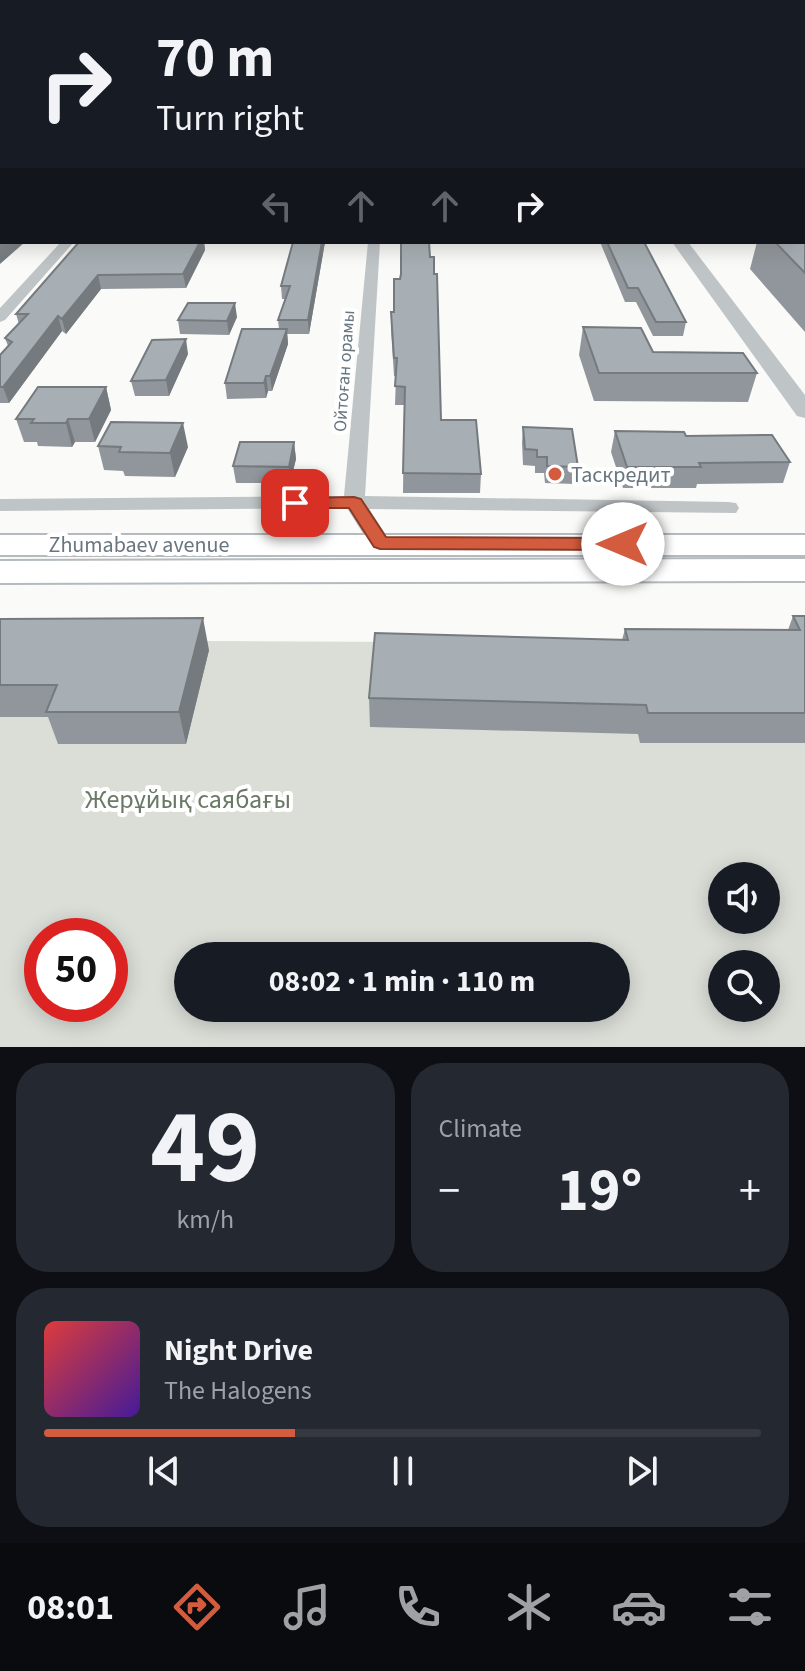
<!DOCTYPE html>
<html lang="en">
<head>
<meta charset="utf-8">
<style>
  body { margin:0; font-family:"Source Sans 3",sans-serif; background:#242831; color:#f1f3f6; height:100vh; display:flex; flex-direction:column; font-size:30px; white-space:nowrap }
  * { box-sizing:border-box; margin:0 }
  p { font-size:26px; color:#9ea1a6 }
  .icon { flex:none; width:44px; height:44px; fill:none; stroke:currentColor; stroke-width:2; stroke-linecap:round; stroke-linejoin:round }
  .map { position:relative; height:1047px; overflow:hidden }
  .details { display:flex; flex-direction:column; gap:16px; padding:16px; background:#0d0f14; flex:1 }
  .details>* { flex:none }
  .hud { position:absolute; left:0px; top:0px; width:806px; height:244px; box-shadow:0 4px 20px #0003; background:#171b24; color:#f1f3f6; overflow:hidden }
  .controls { position:absolute; left:708px; top:862px; display:grid; gap:16px }
  .controls a { display:grid; place-items:center; width:72px; height:72px; border-radius:50%; background:#171b24; box-shadow:0 4px 20px #0003; font-size:40px }
  .speed { position:absolute; left:24px; top:918px; display:flex; gap:16px; font-size:40px; font-weight:700; text-align:center }
  .speed>* { display:grid; place-content:center; width:104px; height:104px; border-radius:50%; background:#171b24; box-shadow:0 4px 20px #0003; line-height:1 }
  .speed .limit { border:12px solid #d22; background:#fff; color:#111 }
  .pin { position:absolute; display:grid; place-items:center; width:68px; height:68px; color:#fff; margin:-34px; border-radius:16px; box-shadow:0 4px 12px #0006 }
  .me { position:absolute; width:88px; margin:-44px; rotate:270deg; stroke-linejoin:round; filter:drop-shadow(0 0 6px #0008) }
  .turn { display:flex; align-items:center; gap:28px; height:168px; padding:0 24px; font-size:36px }
  .turn .icon { width:104px; height:104px; stroke-width:2.5 }
  .turn b { display:block; font-size:56px; line-height:68px }
  .lanes { display:flex; align-items:center; height:76px; padding:0 24px; background:#0003; justify-content:center; gap:40px; direction:ltr }
  .lanes .off { opacity:.35 }
  .big { font-size:60px; font-weight:700; line-height:1.1 }
  .details .widget { flex:1; display:flex; flex-direction:column; justify-content:center; gap:12px; min-width:0; padding:0 28px; border-radius:32px; background:#242831 }
  .details .dial { align-items:center; gap:0 }
  .dial b { font-size:104px; line-height:1 }
  .song { display:flex; align-items:center; gap:24px }
  .cover { width:96px; height:96px; border-radius:12px; background:linear-gradient(135deg,hsl(0 70% 55%),hsl(260 70% 35%)) }
  .played { height:8px; border-radius:4px; background:linear-gradient(90deg,#d35b3e 35%,#363941 35%) }
  .keys { display:flex; justify-content:space-around; direction:ltr }
  .heat { display:flex; justify-content:space-between; align-items:center; font-size:44px; direction:ltr }
  .details .tiles { flex:1; display:grid; gap:16px; grid-template-columns:1fr 1fr }
  .widget:last-child { grid-column:span 2 }
  .trip { position:absolute; left:174px; top:942px; width:456px; height:80px; border-radius:40px; background:#171b24; box-shadow:0 4px 20px #0003; font-weight:700; line-height:80px; text-align:center }
  .menu { display:flex; height:128px; justify-content:space-around; align-items:center; background:#090b0e; color:#9ea1a6 }
  .menu .icon { width:56px; height:56px }
  .menu .selected { color:#d35b3e }
  .menu b { font-size:36px; color:#f1f3f6 }
  .map>svg:first-child { display:block }
  .green { fill:#daded7; fill-rule:evenodd }
  .lines { fill:none; stroke-linecap:round; stroke-linejoin:round }
  .secondary-casing { stroke:#b4babe; stroke-width:4 }
  .minor { fill:#bfc4c7; fill-rule:evenodd }
  .tertiary { fill:#bfc4c7; fill-rule:evenodd }
  .secondary { fill:#fff; fill-rule:evenodd }
  .wall { fill:#90969b }
  .shaded-wall { fill:#757a7e }
  .building { fill:#a7afb4; stroke:#757a7e; stroke-width:2 }
  .route { fill:#d35b3e; stroke:#893b28; stroke-width:2 }
  .poi-dot { fill:#d35b3e; stroke:#fff; stroke-width:3 }
  .labels { text-anchor:middle; stroke-width:8; stroke-linejoin:round; paint-order:stroke }
  .far-street-label { font-size:18px; fill:#677680; stroke:#fff }
  .poi-label { font-size:22px; fill:#677680; stroke:#fff; text-anchor:start }
  .street-label { font-size:22px; fill:#677680; stroke:#fff }
  .near-park-label { font-size:26px; fill:#6a7966; stroke:#fff }
</style>
</head>
<body>
<div class="map">
<svg width="805" height="1047" viewBox="0 0 805 1047">
  <rect width="100%" height="100%" fill="#fafaf8"/>
  <path class="green" d="M 0,640 L 805,644 L 805,1047 L 0,1047 ZM 722,876 L 766,876 L 766,920 L 722,920 ZM 42,936 L 110,936 L 110,1004 L 42,1004 ZM 188,956 L 616,956 L 616,1008 L 188,1008 ZM 722,964 L 766,964 L 766,1008 L 722,1008 Z"/>
  <g class="lines">
    <defs>
      <path id="secondary" d="M 0,535 L 805,535 L 805,555 L 0,555 Z
        M 805,559 L 805,581 L 0,583 L 0,561 Z"/>
    </defs>
    <use href="#secondary" class="secondary-casing"/>
    <path class="minor" d="M 61,242 L 74,242 L 5,320 L 0,322 L 0,308 Z
      M 368,242 L 380,242 L 365,496 L 728,502 L 736,503 L 739,508 L 736,513 L 369,509 L 391,543 L 388,548 L 372,548 L 347,508 L 0,511 L 0,499 L 344,496 Z"/>
    <path class="tertiary" d="M 672,242 L 688,242 L 805,395 L 805,418 L 797,416 Z"/>
    <use href="#secondary" class="secondary"/>
  </g>
  <path class="wall" d="M 804,112 L 805,112 L 805,151 L 804,151 Z
    M 805,228 L 805,332 L 750,269 L 757,242 L 804,242 Z
    M 79,242 L 204,242 L 205,250 L 186,288 L 101,289 L 66,334 L 62,331 L 9,403 L 0,403 L 0,355 L 8,346 L 5,338 L 19,324 L 16,314 Z
    M 293,242 L 333,242 L 325,242 L 309,334 L 287,334 L 288,344 L 272,391 L 268,391 L 266,398 L 227,399 L 225,383 L 279,329 L 278,320 L 285,299 L 282,299 L 281,286 Z
    M 600,242 L 644,242 L 686,322 L 683,336 L 653,336 L 636,302 L 625,302 Z
    M 401,274 L 441,420 L 481,474 L 480,493 L 403,493 L 404,405 L 395,405 L 396,376 L 394,376 L 391,329 L 391,312 L 394,312 Z
    M 237,317 L 229,335 L 180,334 L 178,320 Z
    M 583,327 L 653,352 L 757,373 L 748,402 L 594,401 L 579,355 Z
    M 188,354 L 169,396 L 135,396 L 131,381 Z
    M 106,387 L 111,410 L 95,442 L 75,442 L 72,447 L 38,446 L 37,442 L 24,442 L 16,419 Z
    M 523,427 L 578,467 L 575,484 L 545,483 L 544,473 L 535,473 L 535,466 L 523,465 L 522,443 Z
    M 615,431 L 686,436 L 790,462 L 783,483 L 697,484 L 696,488 L 623,488 L 611,452 Z
    M 294,442 L 296,459 L 290,483 L 236,483 L 233,466 Z
    M 98,446 L 188,447 L 175,477 L 125,476 L 123,471 L 104,470 Z
    M 793,616 L 805,616 L 805,743 L 640,743 L 638,734 L 370,727 L 369,698 L 622,640 L 625,629 L 788,630 Z
    M 0,619 L 209,650 L 186,744 L 58,744 L 48,717 L 0,717 Z"/>
  <path class="shaded-wall" d="M 0,162 L 2,162 L 2,175 L 0,176 Z
    M 2,242 L 25,242 L 0,264 L 0,244 Z
    M 200,242 L 204,242 L 205,250 L 186,288 L 183,274 Z
    M 322,242 L 325,242 L 309,334 L 308,320 Z
    M 98,275 L 101,289 L 66,334 L 62,319 Z
    M 235,303 L 237,317 L 229,335 L 227,321 Z
    M 58,316 L 62,331 L 9,403 L 3,387 Z
    M 287,329 L 288,344 L 272,391 L 270,376 Z
    M 186,339 L 188,354 L 169,396 L 166,380 Z
    M 266,376 L 268,391 L 266,398 L 264,383 Z
    M 106,387 L 111,410 L 95,442 L 89,419 Z
    M 68,419 L 75,442 L 72,447 L 66,423 Z
    M 183,423 L 188,447 L 175,477 L 170,453 Z
    M 294,442 L 296,459 L 290,483 L 289,467 Z
    M 203,618 L 209,650 L 186,744 L 179,712 Z"/>
  <path class="building" d="M 0,112 L 2,112 L 2,162 L 0,162 Z
    M 2,208 L 2,242 L 0,244 L 0,209 Z
    M 804,228 L 805,228 L 805,273 L 775,242 L 804,242 Z
    M 79,242 L 200,242 L 183,274 L 98,275 L 62,319 L 58,316 L 3,387 L 0,387 L 0,355 L 12,342 L 5,338 L 28,314 L 16,314 Z
    M 293,242 L 322,242 L 308,320 L 278,320 L 290,286 L 281,286 Z
    M 401,242 L 429,242 L 430,257 L 434,257 L 434,274 L 437,274 L 441,420 L 476,420 L 481,474 L 403,473 L 405,387 L 395,386 L 397,358 L 394,358 L 391,312 L 394,312 L 394,279 L 400,279 L 401,274 Z
    M 607,242 L 644,242 L 686,322 L 656,322 L 638,288 L 628,288 Z
    M 188,303 L 235,303 L 227,321 L 178,320 Z
    M 583,327 L 641,328 L 653,352 L 743,353 L 757,373 L 599,373 Z
    M 242,329 L 287,329 L 270,376 L 266,376 L 264,383 L 225,383 Z
    M 186,339 L 166,380 L 131,381 L 152,340 Z
    M 38,387 L 106,387 L 89,419 L 68,419 L 66,423 L 31,423 L 34,419 L 16,419 Z
    M 111,422 L 183,423 L 170,453 L 119,452 L 121,447 L 98,446 Z
    M 523,427 L 572,429 L 578,467 L 547,466 L 547,457 L 537,457 L 537,450 L 525,449 Z
    M 615,431 L 684,432 L 686,436 L 772,435 L 790,462 L 699,463 L 701,467 L 627,467 Z
    M 240,442 L 294,442 L 289,467 L 233,466 Z
    M 793,616 L 805,616 L 805,713 L 648,713 L 646,705 L 369,698 L 375,633 L 628,640 L 625,629 L 800,630 Z
    M 203,618 L 179,712 L 46,712 L 57,685 L 0,685 L 0,619 Z"/>
  <linearGradient id="sky" x2="0" y2="1"><stop stop-color="#95badb"/><stop offset="0.43" stop-color="#fdfdfc"/><stop offset="1" stop-color="#fdfdfc" stop-opacity="0"/></linearGradient>
  <rect width="805" height="259" fill="url(#sky)"/>
  <path class="route" d="M 354,497 L 361,499 L 386,537 L 623,538 L 632,544 L 623,550 L 380,549 L 374,547 L 349,508 L 295,508 L 286,503 L 295,498 Z"/>
  <circle class="poi-dot" cx="555" cy="474" r="8"/>
  <g class="labels">
    <g class="far-street-label">
      <text transform="translate(344 371) rotate(-86)" y="6">Ойтоған орамы</text>
    </g>
    <g class="poi-label">
      <text x="571" y="482">Таскредит</text>
    </g>
    <g class="street-label">
      <text x="139" y="552">Zhumabaev avenue</text>
    </g>
    <g class="near-park-label">
      <text x="188" y="808">Жерұйық саябағы</text>
    </g>
  </g>
</svg>
<div class="controls">
<a><svg class="icon" aria-label="sound" viewBox="0 0 24 24"><path d="M4 9h4l5-4v14l-5-4H4zM17 9q2 3 0 6"/></svg></a>
<a><svg class="icon" aria-label="search" viewBox="0 0 24 24"><circle cx="10" cy="10" r="6"/><path d="M15 15l6 6"/></svg></a>
</div>
<div class="speed"><div class="limit">50</div></div>
<div class="pin" style="left:295px;top:503px;background:#d93025"><svg class="icon" aria-label="arrive" viewBox="0 0 24 24"><path d="M6 21V4h12l-3 4 3 4H6"/></svg></div>
<svg class="me" style="left:623px;top:544px" viewBox="-20 -20 40 40"><circle r="19" fill="#fff"/><path d="M0-13L10 11 0 6-10 11z" fill="#d35b3e"/></svg>
<div class="trip">08:02 · 1 min · 110 m</div>
<div class="hud">
<div class="turn"><svg class="icon" aria-label="right" viewBox="0 0 24 24"><path d="M7 20v-9h11M14 6l5 5-5 5"/></svg><div><b>70 m</b>Turn right</div></div>
<div class="lanes"><svg class="icon off" aria-label="left" viewBox="0 0 24 24"><path d="M17 20v-9H6M10 6l-5 5 5 5"/></svg><svg class="icon off" aria-label="ahead" viewBox="0 0 24 24"><path d="M12 20V5M6 11l6-6 6 6"/></svg><svg class="icon off" aria-label="ahead" viewBox="0 0 24 24"><path d="M12 20V5M6 11l6-6 6 6"/></svg><svg class="icon" aria-label="right" viewBox="0 0 24 24"><path d="M7 20v-9h11M14 6l5 5-5 5"/></svg></div>
</div>
</div>
<section class="details">
<div class="tiles">
<div class="widget dial"><b>49</b><p>km/h</p></div>
<div class="widget"><p>Climate</p>
<div class="heat"><a>−</a><b class="big">19°</b><a>+</a></div>
</div>
<div class="widget">
<div class="song"><i class="cover"></i><div><b>Night Drive</b><p>The Halogens</p></div></div>
<div class="played"></div>
<div class="keys"><svg class="icon" aria-label="previous" viewBox="0 0 24 24"><path d="M18 5L8 12l10 7zM5 5v14"/></svg><svg class="icon" aria-label="pause" viewBox="0 0 24 24"><path d="M8 5v14M16 5v14"/></svg><svg class="icon" aria-label="next" viewBox="0 0 24 24"><path d="M6 5l10 7-10 7zM19 5v14"/></svg></div>
</div>
</div>
</section>
<nav class="menu">
<b>08:01</b>
<svg class="icon selected" aria-label="directions" viewBox="0 0 24 24"><path d="M12 3l9 9-9 9-9-9zM9 14v-3h6M13 9l2 2-2 2"/></svg>
<svg class="icon" aria-label="music" viewBox="0 0 24 24"><path d="M9 18V5l10-2v13"/><circle cx="6" cy="18" r="3"/><circle cx="16" cy="16" r="3"/></svg>
<svg class="icon" aria-label="phone" viewBox="0 0 24 24"><path d="M5 4h4l2 5-3 2q2 4 5 5l2-3 5 2v4C11 20 4 13 5 4z"/></svg>
<svg class="icon" aria-label="climate" viewBox="0 0 24 24"><path d="M12 3v18M4 7l16 10M4 17L20 7"/></svg>
<svg class="icon" aria-label="car" viewBox="0 0 24 24"><path d="M5 17H2v-5l4-1 3-4h7l3 4 3 1v5h-3M9 17h6M6 11h13"/><circle cx="7" cy="17" r="2"/><circle cx="17" cy="17" r="2"/></svg>
<svg class="icon" aria-label="filters" viewBox="0 0 24 24"><path d="M4 7h16M4 17h16"/><circle cx="9" cy="7" r="2"/><circle cx="15" cy="17" r="2"/></svg>
</nav>
</body>
</html>
